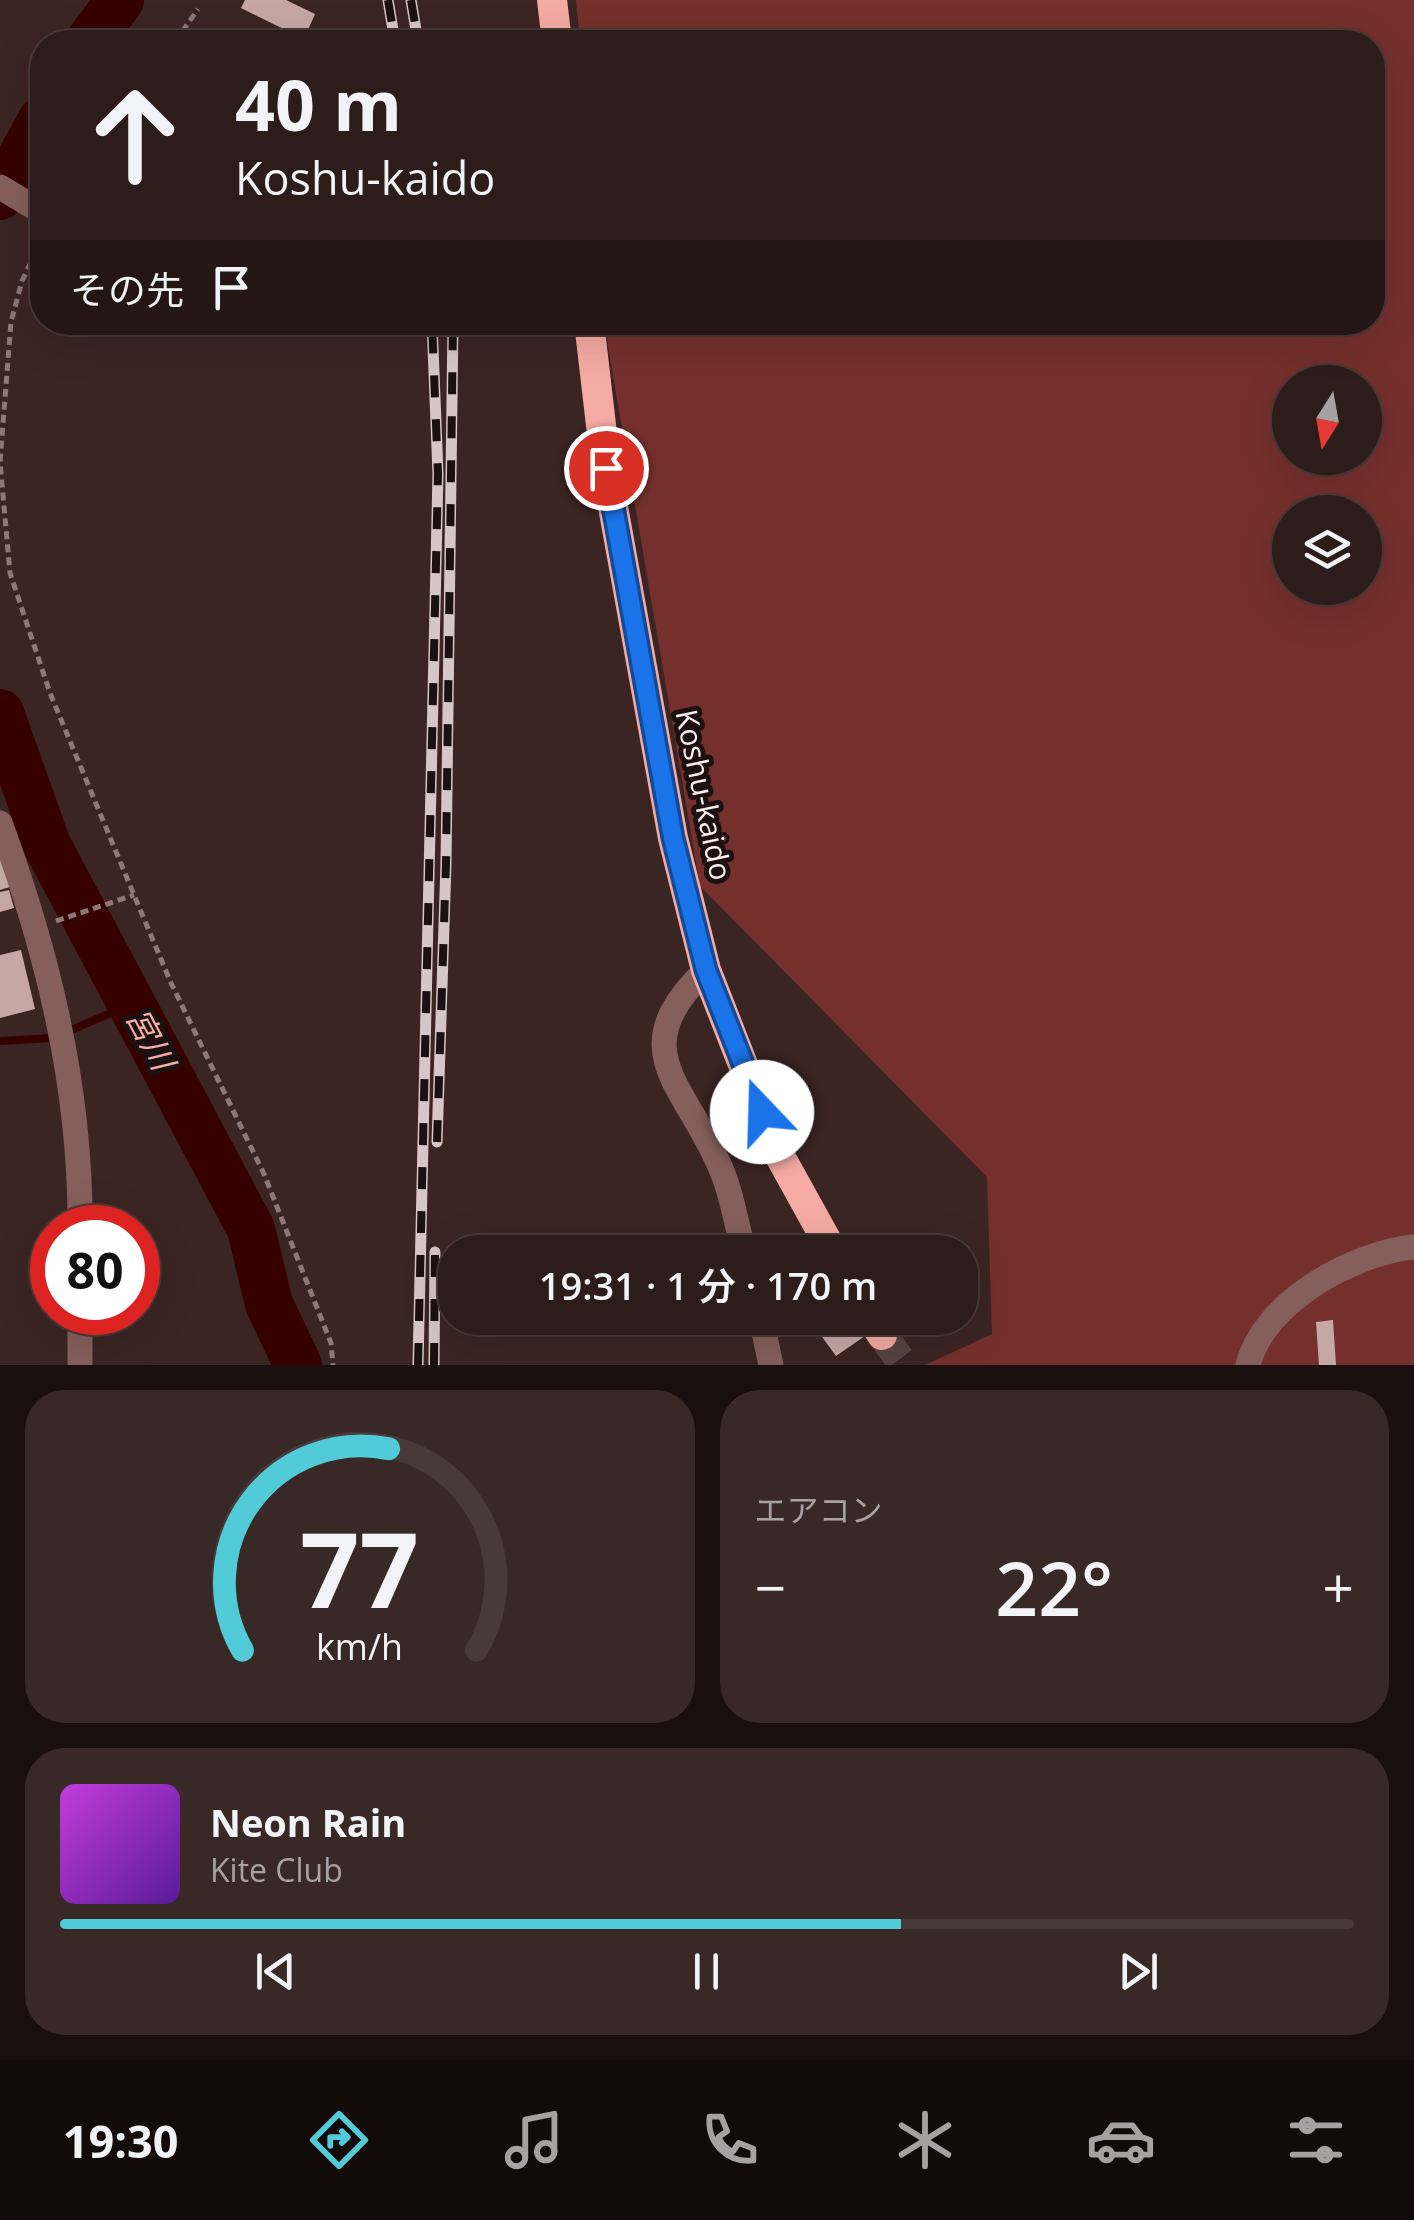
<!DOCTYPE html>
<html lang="ja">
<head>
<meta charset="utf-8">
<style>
  body { margin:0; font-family:"Open Sans","Noto Sans JP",sans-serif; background:#382927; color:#f1f3f6; height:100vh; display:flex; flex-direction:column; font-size:38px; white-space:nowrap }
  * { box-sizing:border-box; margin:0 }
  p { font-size:32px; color:#a6a1a2 }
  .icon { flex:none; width:55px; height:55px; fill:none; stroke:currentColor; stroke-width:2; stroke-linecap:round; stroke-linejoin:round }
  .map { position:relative; height:1365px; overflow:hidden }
  .drawer { display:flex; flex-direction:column; gap:25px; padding:25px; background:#180f0e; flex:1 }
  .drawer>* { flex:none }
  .guide { position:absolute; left:30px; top:30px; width:1355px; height:305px; border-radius:40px; box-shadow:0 10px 40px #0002,0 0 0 2px #483a39; background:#2c1c1a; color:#f1f3f6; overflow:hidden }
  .needle { width:65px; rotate:191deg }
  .fabs { position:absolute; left:1272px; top:365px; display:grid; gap:20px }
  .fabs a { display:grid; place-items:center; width:110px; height:110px; border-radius:50%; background:#2c1c1a; box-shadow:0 10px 40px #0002,0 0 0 2px #483a39; font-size:50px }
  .speed { position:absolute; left:30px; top:1205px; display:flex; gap:20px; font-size:50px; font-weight:700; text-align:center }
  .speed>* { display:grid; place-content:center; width:130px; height:130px; border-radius:50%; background:#2c1c1a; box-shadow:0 10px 40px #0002,0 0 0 2px #483a39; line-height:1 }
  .speed .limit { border:15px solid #d22; background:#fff; color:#111 }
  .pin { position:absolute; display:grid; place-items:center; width:85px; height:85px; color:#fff; margin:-42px; border:5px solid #fff; border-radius:50%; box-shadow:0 2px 10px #0007 }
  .me { position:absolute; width:110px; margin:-55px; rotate:339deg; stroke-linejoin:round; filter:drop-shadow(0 0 8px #0008) }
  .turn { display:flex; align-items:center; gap:35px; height:210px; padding:0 40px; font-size:45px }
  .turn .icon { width:130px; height:130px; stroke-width:2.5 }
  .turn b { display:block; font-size:70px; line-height:85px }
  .then { display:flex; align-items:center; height:95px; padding:0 40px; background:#0003; gap:20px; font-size:38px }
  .big { font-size:75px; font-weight:600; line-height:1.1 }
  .drawer .widget { flex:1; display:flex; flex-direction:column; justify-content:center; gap:15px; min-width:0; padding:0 35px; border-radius:40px; background:#382927 }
  .drawer .dial { align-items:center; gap:0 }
  .dial svg { height:260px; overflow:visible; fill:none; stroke:#483a39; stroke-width:7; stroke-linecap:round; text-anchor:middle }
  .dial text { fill:#f1f3f6; stroke:none }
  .song { display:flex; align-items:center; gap:30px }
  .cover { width:120px; height:120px; border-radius:15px; background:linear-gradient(135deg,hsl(290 70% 55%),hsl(270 70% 35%)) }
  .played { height:10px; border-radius:5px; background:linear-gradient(90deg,#52cbd9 65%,#483a39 65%) }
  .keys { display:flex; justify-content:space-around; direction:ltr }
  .heat { display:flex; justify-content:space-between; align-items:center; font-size:55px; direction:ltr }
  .drawer .tiles { flex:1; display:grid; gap:25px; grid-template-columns:1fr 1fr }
  .widget:last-child { grid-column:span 2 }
  .trip { position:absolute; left:438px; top:1235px; width:540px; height:100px; border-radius:40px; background:#2c1c1a; box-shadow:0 10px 40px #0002,0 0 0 2px #483a39; font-weight:600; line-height:100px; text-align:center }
  .tab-bar { display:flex; height:160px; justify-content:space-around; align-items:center; background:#120b0a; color:#a6a1a2 }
  .tab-bar .icon { width:70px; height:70px }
  .tab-bar .current { color:#52cbd9 }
  .tab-bar b { font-size:45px; color:#f1f3f6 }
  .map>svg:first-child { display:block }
  .green { fill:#75302d; fill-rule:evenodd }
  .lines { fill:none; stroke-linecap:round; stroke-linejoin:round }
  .stream { stroke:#360001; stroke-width:8 }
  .river { stroke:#360001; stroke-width:48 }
  .building { fill:#c5a8a5 }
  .highway-tunnel { stroke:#584442; stroke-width:30; stroke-dasharray:30 15; stroke-linecap:butt }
  .path { stroke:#8b7877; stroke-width:5; stroke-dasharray:8 5; stroke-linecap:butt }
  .minor { stroke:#855f5b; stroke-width:25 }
  .highway { stroke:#f5aaa3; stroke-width:30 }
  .rail-casing { stroke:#d6c7c6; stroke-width:11 }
  .rail { stroke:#1b1110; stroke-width:8; stroke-dasharray:22; stroke-linecap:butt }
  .route-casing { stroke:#114b97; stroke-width:25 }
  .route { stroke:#1a73e8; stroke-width:18 }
  .labels { text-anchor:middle; stroke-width:10; stroke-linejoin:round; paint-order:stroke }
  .street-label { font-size:30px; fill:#fef1f0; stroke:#1b1110 }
  .water-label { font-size:32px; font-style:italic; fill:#f6aea7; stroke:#1b1110 }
</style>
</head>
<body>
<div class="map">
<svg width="1414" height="1365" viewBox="0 0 1414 1365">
  <rect width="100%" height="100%" fill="#3b2523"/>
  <path class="green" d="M 576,0 L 1414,0 L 1414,1365 L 925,1365 L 992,1334 L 987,1177 L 700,886 L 604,323 L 1372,322 L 1372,42 L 580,42 ZM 1290,382 L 1365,382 L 1365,458 L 1290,458 ZM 1290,512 L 1365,512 L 1365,588 L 1290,588 Z"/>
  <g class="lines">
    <path class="stream" d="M 0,1041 L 53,1038 L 129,1005"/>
    <path class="river" d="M 89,42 L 120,0
      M 0,196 L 42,120
      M 0,713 L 47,845 L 251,1229 L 269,1304 L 298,1365"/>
  </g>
  <path class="building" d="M 245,0 L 286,0 L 315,14 L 304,39 L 241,8 Z
    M 0,856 L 10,887 L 0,890 Z
    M 9,890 L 14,908 L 0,912 L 0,892 Z
    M 21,950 L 35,1009 L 0,1018 L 0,955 Z
    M 835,1318 L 891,1318 L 836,1356 L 817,1330 Z
    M 1333,1320 L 1336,1365 L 1319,1365 L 1316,1322 Z"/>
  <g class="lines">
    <path class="highway-tunnel" d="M 882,1335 L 904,1365"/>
    <path class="path" d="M 175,42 L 198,9
      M 42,239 L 22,281 L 11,322 L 0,462 L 10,573 L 50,693 L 134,895 L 171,983 L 264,1174 L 331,1343 L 333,1365
      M 56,921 L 134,895"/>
    <path class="minor" d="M 0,187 L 42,212
      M 0,823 C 48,953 81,1088 80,1228
      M 706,970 C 623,1049 683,1083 718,1162 C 731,1189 736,1223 744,1252
      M 761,1318 L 771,1365
      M 80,1365 L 80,1312
      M 1248,1365 C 1263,1303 1352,1253 1414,1247"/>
    <path class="highway" d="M 552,0 L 557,42
      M 589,322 L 606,468 L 673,838 L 706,970 L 776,1149 L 833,1252
      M 871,1318 L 882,1335"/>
    <defs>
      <path id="rail" d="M 388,0 L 395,42
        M 411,0 L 418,42
        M 437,1142 L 446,863 L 453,322
        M 418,1365 L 438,474 L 432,322
        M 434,1365 L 435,1252"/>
    </defs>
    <use href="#rail" class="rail-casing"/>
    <use href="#rail" class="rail"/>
  </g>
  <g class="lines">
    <defs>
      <path id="route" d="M 606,468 L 673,838 L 706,970 L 762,1112"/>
    </defs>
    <use href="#route" class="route-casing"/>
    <use href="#route" class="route"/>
  </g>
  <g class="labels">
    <g class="street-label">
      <text transform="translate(703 795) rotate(78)" y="10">Koshu-kaido</text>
    </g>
    <g class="water-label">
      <text transform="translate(150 1039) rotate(62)" y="11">宮川</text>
    </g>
  </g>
</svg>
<div class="fabs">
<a><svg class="needle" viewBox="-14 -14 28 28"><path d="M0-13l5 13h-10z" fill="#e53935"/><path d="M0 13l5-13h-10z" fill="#a6a1a2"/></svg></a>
<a><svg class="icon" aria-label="layers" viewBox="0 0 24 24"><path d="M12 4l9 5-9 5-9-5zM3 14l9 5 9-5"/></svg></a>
</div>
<div class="speed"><div class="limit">80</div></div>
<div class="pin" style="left:606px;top:468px;background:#d93025"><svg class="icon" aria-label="arrive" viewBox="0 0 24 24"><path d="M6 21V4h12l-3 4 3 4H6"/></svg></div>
<svg class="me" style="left:762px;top:1112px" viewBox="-20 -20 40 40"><circle r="19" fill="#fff"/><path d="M0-13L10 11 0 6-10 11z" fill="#1a73e8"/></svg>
<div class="trip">19:31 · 1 分 · 170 m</div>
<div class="guide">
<div class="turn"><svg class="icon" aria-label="ahead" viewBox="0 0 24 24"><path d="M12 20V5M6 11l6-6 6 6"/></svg><div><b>40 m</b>Koshu-kaido</div></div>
<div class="then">その先<svg class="icon" aria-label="arrive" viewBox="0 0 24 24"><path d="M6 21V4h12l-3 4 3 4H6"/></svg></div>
</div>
</div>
<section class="drawer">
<div class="tiles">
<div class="widget dial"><svg viewBox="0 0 100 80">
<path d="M14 69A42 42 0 1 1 86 69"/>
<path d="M14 69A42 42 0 0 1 59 7" stroke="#52cbd9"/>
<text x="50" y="56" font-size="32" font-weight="700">77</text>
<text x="50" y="72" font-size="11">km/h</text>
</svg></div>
<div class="widget"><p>エアコン</p>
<div class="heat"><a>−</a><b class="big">22°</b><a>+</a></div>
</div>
<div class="widget">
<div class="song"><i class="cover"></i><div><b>Neon Rain</b><p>Kite Club</p></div></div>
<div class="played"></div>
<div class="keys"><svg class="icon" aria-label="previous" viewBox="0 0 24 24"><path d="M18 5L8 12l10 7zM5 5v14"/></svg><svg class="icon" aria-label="pause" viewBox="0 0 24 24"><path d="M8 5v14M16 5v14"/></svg><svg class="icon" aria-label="next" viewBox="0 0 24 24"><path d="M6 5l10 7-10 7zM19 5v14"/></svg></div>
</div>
</div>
</section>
<nav class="tab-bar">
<b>19:30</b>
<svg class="icon current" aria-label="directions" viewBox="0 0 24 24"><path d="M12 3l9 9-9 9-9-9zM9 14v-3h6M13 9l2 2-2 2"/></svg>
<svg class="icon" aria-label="music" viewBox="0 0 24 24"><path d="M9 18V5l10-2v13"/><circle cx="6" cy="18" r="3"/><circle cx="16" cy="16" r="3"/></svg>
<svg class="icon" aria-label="phone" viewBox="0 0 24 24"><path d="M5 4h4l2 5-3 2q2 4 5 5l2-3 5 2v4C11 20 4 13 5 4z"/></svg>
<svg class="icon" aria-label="climate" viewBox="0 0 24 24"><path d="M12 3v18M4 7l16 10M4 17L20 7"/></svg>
<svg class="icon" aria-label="car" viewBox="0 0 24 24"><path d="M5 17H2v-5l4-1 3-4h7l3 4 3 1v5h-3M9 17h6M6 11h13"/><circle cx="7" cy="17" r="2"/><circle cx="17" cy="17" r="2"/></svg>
<svg class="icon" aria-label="filters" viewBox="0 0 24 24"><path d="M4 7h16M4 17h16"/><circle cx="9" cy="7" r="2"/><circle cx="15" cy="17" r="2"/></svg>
</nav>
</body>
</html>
